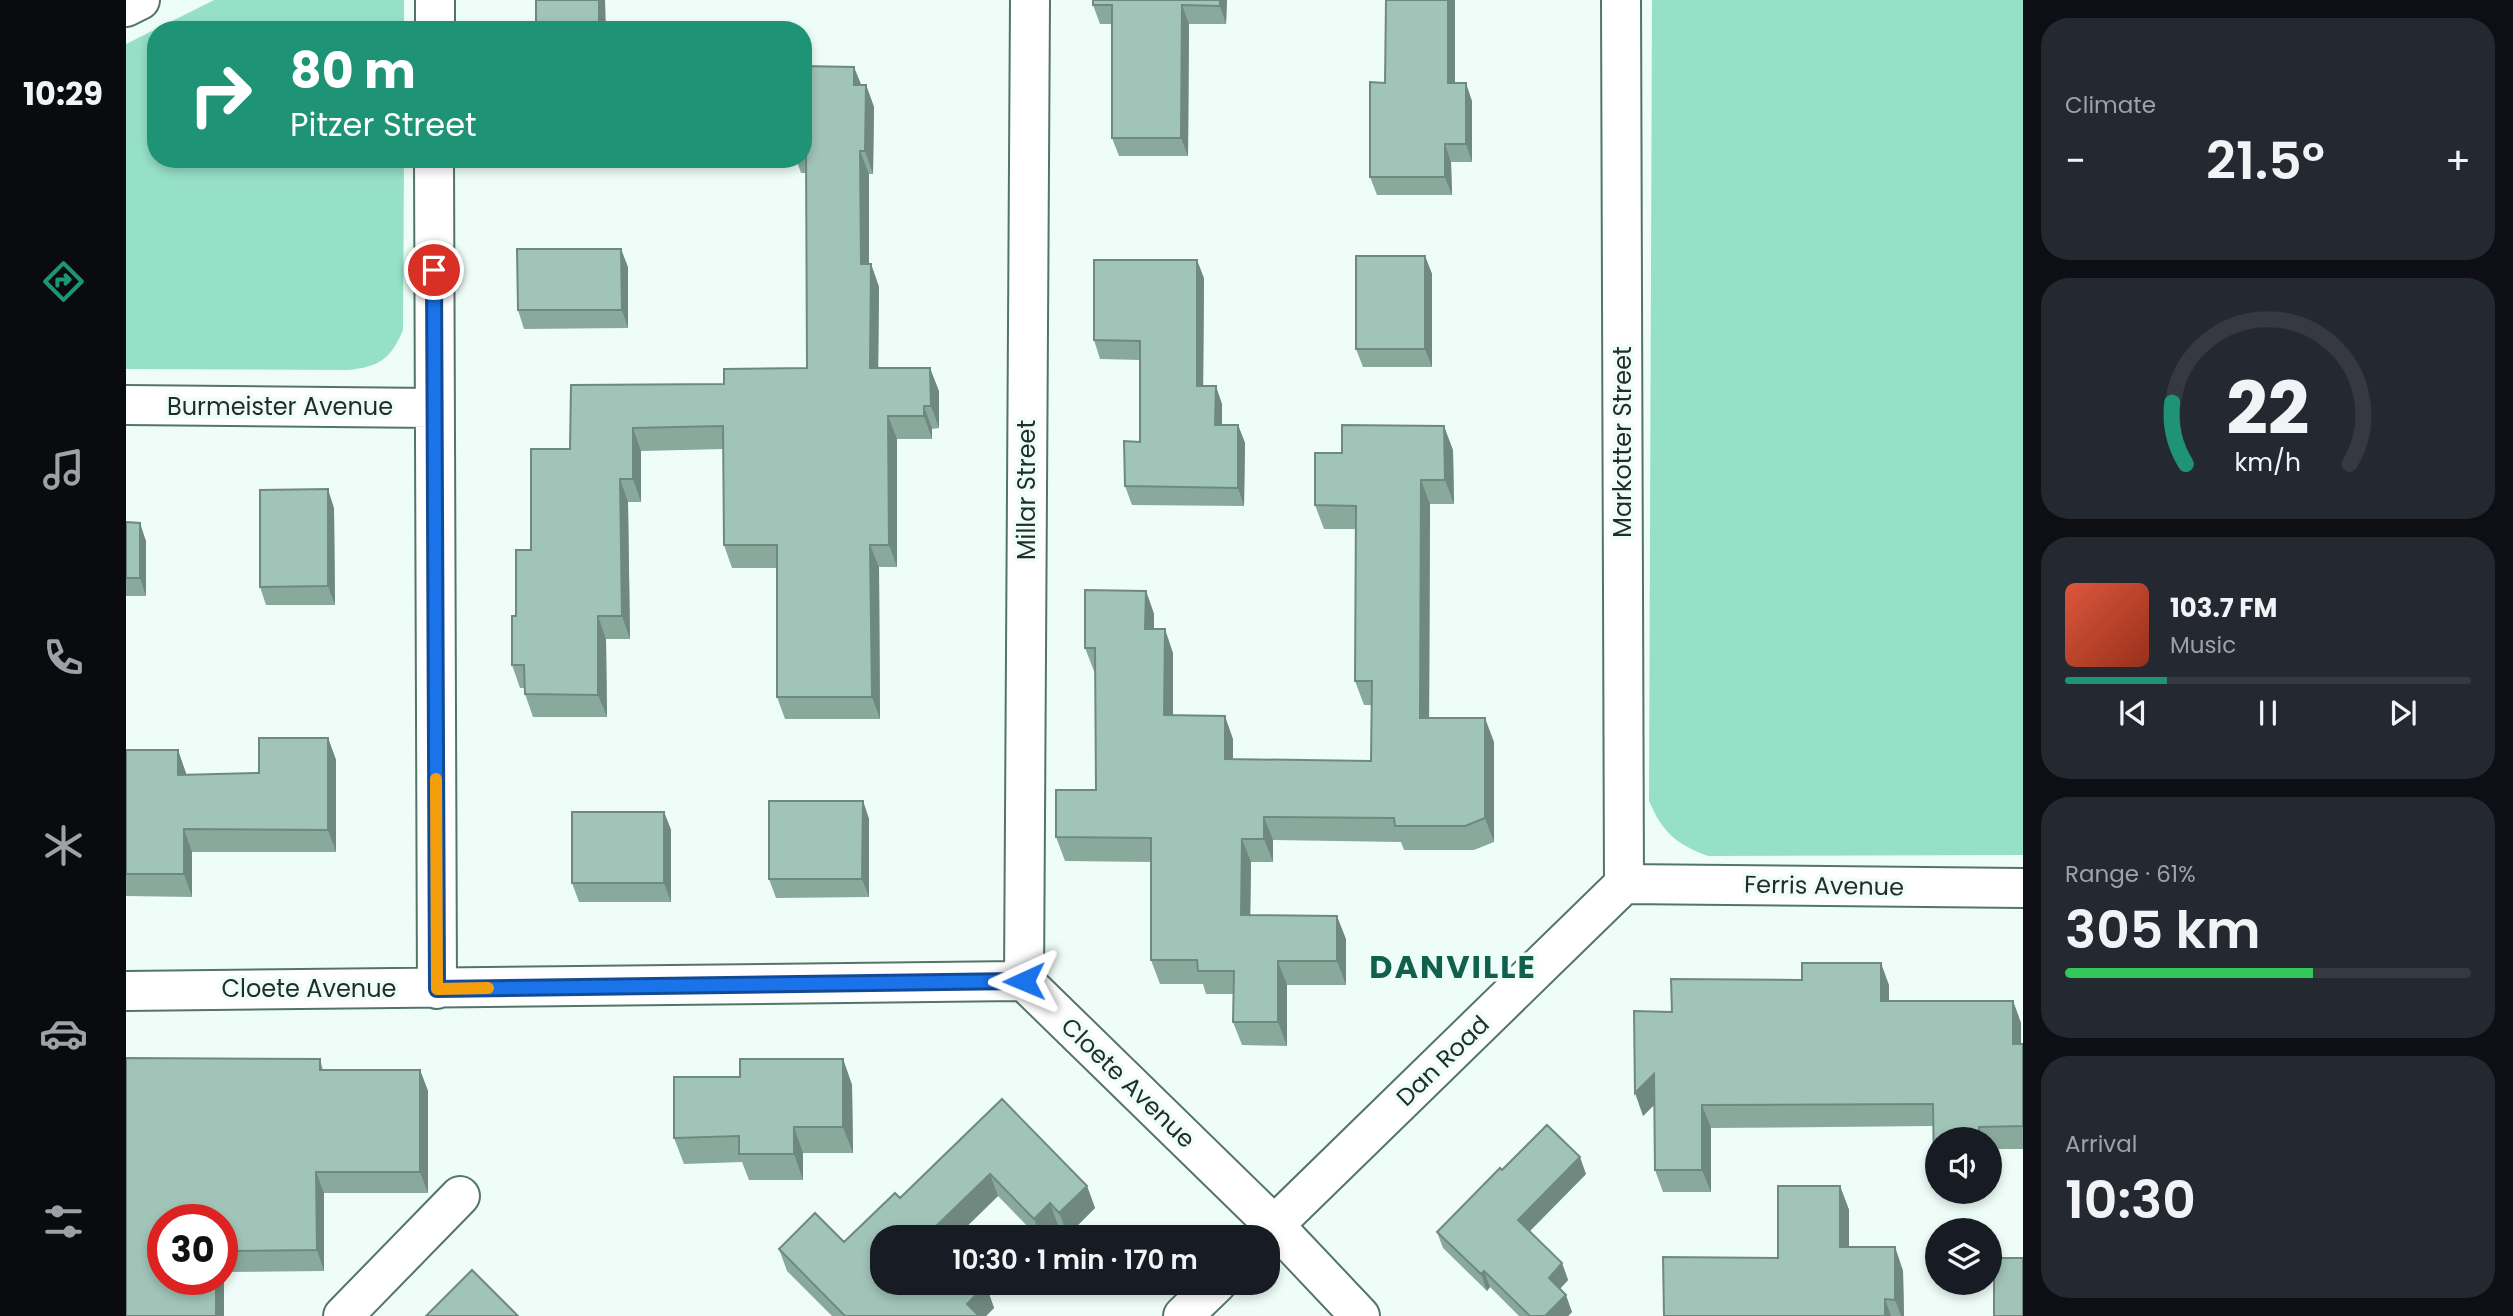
<!DOCTYPE html>
<html lang="en">
<head>
<meta charset="utf-8">
<style>
  body { margin:0; font-family:Poppins,sans-serif; background:#242831; color:#f1f3f6; height:100vh; display:flex; flex-direction:column; font-size:26px; white-space:nowrap }
  * { box-sizing:border-box; margin:0 }
  p { font-size:23px; color:#9ea1a6 }
  .icon { flex:none; width:38px; height:38px; fill:none; stroke:currentColor; stroke-width:2; stroke-linecap:round; stroke-linejoin:round }
  .map { position:relative; flex:1; overflow:hidden }
  .panel { display:flex; flex-direction:column; gap:18px; padding:18px; background:#0d0f14; width:490px }
  .panel>* { flex:none }
  .hud { position:absolute; left:21px; top:21px; width:665px; height:147px; border-radius:28px; box-shadow:0 4px 10px #0003; background:#1f9376; color:#fff; overflow:hidden }
  .controls { position:absolute; left:1799px; top:1127px; display:grid; gap:14px }
  .controls a { display:grid; place-items:center; width:77px; height:77px; border-radius:50%; background:#171b24; box-shadow:0 4px 10px #0003; font-size:35px }
  .speed { position:absolute; left:21px; top:1204px; display:flex; gap:14px; font-size:35px; font-weight:700; text-align:center }
  .speed>* { display:grid; place-content:center; width:91px; height:91px; border-radius:50%; background:#171b24; box-shadow:0 4px 10px #0003; line-height:1 }
  .speed .limit { border:10px solid #d22; background:#fff; color:#111 }
  .pin { position:absolute; display:grid; place-items:center; width:60px; height:60px; color:#fff; margin:-30px; border:4px solid #fff; border-radius:50%; box-shadow:0 2px 7px #0007 }
  .me { position:absolute; width:77px; margin:-38px; rotate:269deg; stroke-linejoin:round; filter:drop-shadow(0 0 5px #0008) }
  .turn { display:flex; align-items:center; gap:24px; height:147px; padding:0 28px; font-size:32px }
  .turn .icon { width:91px; height:91px; stroke-width:2.5 }
  .turn b { display:block; font-size:49px; line-height:60px }
  .big { font-size:52px; font-weight:600; line-height:1.1 }
  .panel .tile { flex:1; display:flex; flex-direction:column; justify-content:center; gap:10px; min-width:0; padding:0 24px; border-radius:28px; background:#242831 }
  .panel .dial { align-items:center; gap:0 }
  .dial svg { height:182px; overflow:visible; fill:none; stroke:#363941; stroke-width:7; stroke-linecap:round; text-anchor:middle }
  .dial text { fill:#f1f3f6; stroke:none }
  .song { display:flex; align-items:center; gap:21px }
  .cover { width:84px; height:84px; border-radius:10px; background:linear-gradient(135deg,hsl(10 70% 55%),hsl(10 70% 35%)) }
  .played { height:7px; border-radius:4px; background:linear-gradient(90deg,#1f9376 25%,#363941 25%) }
  .keys { display:flex; justify-content:space-around; direction:ltr }
  .heat { display:flex; justify-content:space-between; align-items:center; font-size:38px; direction:ltr }
  .charge { height:10px; border-radius:5px; background:linear-gradient(90deg,#34c759 61%,#363941 0) }
  .trip { position:absolute; left:744px; top:1225px; width:410px; height:70px; border-radius:28px; background:#171b24; box-shadow:0 4px 10px #0003; font-weight:600; line-height:70px; text-align:center }
  main { display:flex; flex:1; min-height:0 }
  .menu { display:flex; flex-direction:column; width:126px; justify-content:space-around; align-items:center; background:#090b0e; color:#9ea1a6 }
  .menu .icon { width:49px; height:49px }
  .menu .on { color:#1f9376 }
  .menu b { font-size:32px; color:#f1f3f6 }
  .map>svg:first-child { display:block }
  .green { fill:#96e0c8 }
  .lines { fill:none; stroke-linecap:round; stroke-linejoin:round }
  .minor-casing { stroke:#537569; stroke-width:42 }
  .minor { stroke:#fff; stroke-width:38 }
  .wall { fill:#8aa99d; fill-rule:evenodd }
  .shaded-wall { fill:#708980 }
  .building { fill:#a0c4b7; stroke:#708980; stroke-width:2 }
  .route-casing { stroke:#114b97; stroke-width:18 }
  .route { stroke:#1a73e8; stroke-width:12 }
  .slow { stroke:#f59e0b; stroke-width:12 }
  .labels { text-anchor:middle; stroke-width:7; stroke-linejoin:round; paint-order:stroke }
  .street-label { font-size:24px; fill:#1f2e29; stroke:#eefdf7 }
  .district-label { font-size:32px; font-weight:bold; letter-spacing:2px; fill:#10604c; stroke:#eefdf7 }
</style>
</head>
<body>
<main>
<nav class="menu">
<b>10:29</b>
<svg class="icon on" aria-label="directions" viewBox="0 0 24 24"><path d="M12 3l9 9-9 9-9-9zM9 14v-3h6M13 9l2 2-2 2"/></svg>
<svg class="icon" aria-label="music" viewBox="0 0 24 24"><path d="M9 18V5l10-2v13"/><circle cx="6" cy="18" r="3"/><circle cx="16" cy="16" r="3"/></svg>
<svg class="icon" aria-label="phone" viewBox="0 0 24 24"><path d="M5 4h4l2 5-3 2q2 4 5 5l2-3 5 2v4C11 20 4 13 5 4z"/></svg>
<svg class="icon" aria-label="climate" viewBox="0 0 24 24"><path d="M12 3v18M4 7l16 10M4 17L20 7"/></svg>
<svg class="icon" aria-label="car" viewBox="0 0 24 24"><path d="M5 17H2v-5l4-1 3-4h7l3 4 3 1v5h-3M9 17h6M6 11h13"/><circle cx="7" cy="17" r="2"/><circle cx="17" cy="17" r="2"/></svg>
<svg class="icon" aria-label="filters" viewBox="0 0 24 24"><path d="M4 7h16M4 17h16"/><circle cx="9" cy="7" r="2"/><circle cx="15" cy="17" r="2"/></svg>
</nav>
<div class="map">
<svg width="1897" height="1316" viewBox="0 0 1897 1316">
  <rect width="100%" height="100%" fill="#eefdf7"/>
  <path class="green" d="M 88,0 L 278,0 L 278,30 L 30,30 L 30,159 L 278,159 L 277,330 C 265,359 253,367 222,370 L 0,369 L 0,44 Z
    M 1526,0 L 1897,0 L 1897,855 L 1582,856 C 1550,844 1537,833 1523,801 Z"/>
  <g class="lines">
    <defs>
      <path id="minor" d="M 1495,0 L 1498,884
        M 0,7 L 14,0
        M 309,30 L 309,0
        M 308,159 L 311,989
        M 0,405 L 308,408
        M 1498,884 L 1897,888
        M 898,981 L 904,0
        M 0,991 L 898,981 L 1148,1225 L 1234,1316
        M 1136,1237 L 1498,884
        M 217,1316 L 334,1196
        M 1057,1316 L 1091,1283"/>
    </defs>
    <use href="#minor" class="minor-casing"/>
    <use href="#minor" class="minor"/>
  </g>
  <path class="wall" d="M 1101,0 L 1100,24 L 1063,24 L 1062,156 L 993,156 L 986,138 L 986,24 L 974,24 L 967,5 Z
    M 677,66 L 735,85 L 740,85 L 748,107 L 747,174 L 743,174 L 743,264 L 745,264 L 753,287 L 752,368 L 813,391 L 813,428 L 806,429 L 806,439 L 771,439 L 771,567 L 753,567 L 754,719 L 659,719 L 651,697 L 651,568 L 606,568 L 598,545 L 598,449 L 515,451 L 515,502 L 502,502 L 504,639 L 480,639 L 481,717 L 407,717 L 399,694 L 398,688 L 394,688 L 386,665 L 390,616 L 405,550 L 444,449 L 598,384 L 681,368 L 680,173 L 675,173 L 670,159 L 677,159 Z
    M 1329,83 L 1346,101 L 1346,162 L 1325,162 L 1326,195 L 1251,195 L 1244,177 Z
    M 1299,256 L 1306,274 L 1306,367 L 1237,367 L 1230,349 Z
    M 502,267 L 502,328 L 398,329 L 392,310 Z
    M 1078,278 L 1077,386 L 1096,404 L 1096,425 L 1112,425 L 1119,443 L 1118,506 L 1006,505 L 999,486 L 1014,442 L 1014,360 L 974,359 L 968,340 Z
    M 1327,450 L 1328,504 L 1304,504 L 1303,718 L 1368,742 L 1368,842 L 1348,850 L 1278,850 L 1275,842 L 1147,840 L 1147,862 L 1125,862 L 1124,915 L 1220,939 L 1220,985 L 1161,985 L 1161,1046 L 1116,1045 L 1107,1022 L 1108,994 L 1080,994 L 1077,984 L 1034,984 L 1025,960 L 1025,862 L 939,861 L 930,837 L 970,790 L 969,672 L 968,671 L 959,648 L 1020,591 L 1028,614 L 1028,629 L 1047,653 L 1047,715 L 1107,739 L 1107,759 L 1245,761 L 1246,705 L 1238,705 L 1229,681 L 1229,529 L 1198,529 L 1189,505 L 1216,453 Z
    M 208,508 L 209,605 L 140,605 L 134,587 Z
    M 0,522 L 20,541 L 20,596 L 0,596 Z
    M 202,738 L 210,760 L 210,852 L 66,852 L 66,897 L 0,896 L 0,750 L 52,750 L 60,775 L 133,773 Z
    M 737,801 L 743,819 L 743,897 L 650,898 L 643,879 Z
    M 538,812 L 545,830 L 545,902 L 453,902 L 446,883 Z
    M 1763,985 L 1763,1001 L 1887,1001 L 1895,1023 L 1895,1044 L 1897,1044 L 1897,1149 L 1864,1149 L 1864,1139 L 1811,1139 L 1811,1178 L 1808,1169 L 1807,1126 L 1585,1128 L 1585,1192 L 1537,1192 L 1529,1170 L 1529,1104 L 1517,1116 L 1546,1012 Z
    M 0,1058 L 194,1059 L 197,1070 L 294,1070 L 302,1091 L 302,1193 L 198,1193 L 198,1271 L 98,1272 L 98,1316 L 0,1316 ZM 37,1220 L 96,1220 L 96,1279 L 37,1279 Z
    M 717,1059 L 726,1085 L 727,1153 L 677,1153 L 677,1180 L 623,1180 L 616,1162 L 558,1164 L 548,1138 L 614,1077 Z
    M 876,1099 L 961,1186 L 969,1208 L 942,1235 L 932,1225 L 920,1237 L 912,1237 L 872,1196 L 830,1237 L 756,1237 L 860,1285 L 868,1308 L 860,1316 L 706,1316 L 661,1271 L 653,1249 L 718,1242 L 774,1198 Z
    M 1376,1170 L 1460,1174 L 1404,1231 L 1436,1263 L 1442,1280 L 1434,1289 L 1446,1312 L 1442,1316 L 1393,1316 L 1364,1287 L 1361,1291 L 1317,1248 L 1311,1232 Z
    M 1714,1186 L 1723,1210 L 1723,1247 L 1769,1247 L 1777,1271 L 1778,1316 L 1538,1316 L 1652,1258 Z"/>
  <path class="shaded-wall" d="M 473,0 L 479,0 L 480,30 L 473,30 Z
    M 1094,0 L 1101,0 L 1100,24 L 1094,6 Z
    M 1322,0 L 1329,0 L 1329,101 L 1322,83 Z
    M 1056,5 L 1063,24 L 1062,156 L 1055,138 Z
    M 728,67 L 737,89 L 728,85 Z
    M 1340,83 L 1346,101 L 1346,162 L 1340,144 Z
    M 740,85 L 748,107 L 747,174 L 739,151 Z
    M 1319,144 L 1325,162 L 1326,195 L 1319,177 Z
    M 734,151 L 743,174 L 743,287 L 735,264 Z
    M 495,249 L 502,267 L 502,328 L 496,310 Z
    M 1299,256 L 1306,274 L 1306,367 L 1299,349 Z
    M 1071,260 L 1078,278 L 1077,404 L 1071,386 Z
    M 745,264 L 753,287 L 752,391 L 744,368 Z
    M 804,368 L 813,391 L 813,428 L 805,406 Z
    M 1090,386 L 1096,404 L 1096,443 L 1089,425 Z
    M 798,406 L 806,429 L 806,439 L 798,416 Z
    M 762,416 L 771,439 L 771,567 L 763,545 Z
    M 1112,425 L 1119,443 L 1118,506 L 1112,488 Z
    M 1318,426 L 1327,450 L 1328,504 L 1319,480 Z
    M 507,428 L 515,451 L 515,502 L 507,479 Z
    M 494,479 L 502,502 L 504,639 L 496,616 Z
    M 1295,480 L 1304,504 L 1303,742 L 1294,718 Z
    M 202,489 L 208,508 L 209,605 L 202,586 Z
    M 14,523 L 20,541 L 20,596 L 14,578 Z
    M 744,545 L 753,567 L 754,719 L 746,697 Z
    M 1020,591 L 1028,614 L 1028,653 L 1019,629 Z
    M 472,616 L 480,639 L 481,717 L 472,695 Z
    M 1039,629 L 1047,653 L 1047,739 L 1038,715 Z
    M 1099,716 L 1107,739 L 1107,782 L 1099,759 Z
    M 1359,718 L 1368,742 L 1368,842 L 1359,818 Z
    M 202,738 L 210,760 L 210,852 L 202,830 Z
    M 52,750 L 60,773 L 60,797 L 52,775 Z
    M 737,801 L 743,819 L 743,897 L 736,879 Z
    M 538,812 L 545,830 L 545,902 L 538,883 Z
    M 1138,817 L 1147,840 L 1147,862 L 1138,839 Z
    M 58,829 L 66,852 L 66,897 L 58,874 Z
    M 1116,839 L 1125,862 L 1124,939 L 1115,915 Z
    M 1211,916 L 1220,939 L 1220,985 L 1211,961 Z
    M 1152,961 L 1161,985 L 1161,1046 L 1152,1022 Z
    M 1755,963 L 1763,985 L 1763,1023 L 1755,1001 Z
    M 1887,1001 L 1895,1023 L 1895,1067 L 1887,1044 Z
    M 717,1059 L 726,1085 L 727,1153 L 717,1127 Z
    M 294,1070 L 302,1091 L 302,1193 L 294,1172 Z
    M 1528,1074 L 1537,1096 L 1517,1116 L 1509,1093 Z
    M 1576,1105 L 1585,1128 L 1585,1192 L 1576,1170 Z
    M 668,1127 L 677,1153 L 677,1180 L 668,1154 Z
    M 1853,1127 L 1857,1139 L 1853,1139 Z
    M 1454,1157 L 1460,1174 L 1398,1237 L 1392,1220 Z
    M 190,1172 L 198,1193 L 198,1271 L 191,1250 Z
    M 864,1174 L 872,1196 L 830,1237 L 808,1237 L 806,1230 Z
    M 961,1186 L 969,1208 L 942,1235 L 933,1213 Z
    M 1714,1186 L 1723,1210 L 1723,1270 L 1714,1247 Z
    M 924,1203 L 932,1225 L 920,1237 L 915,1237 L 908,1219 Z
    M 1769,1247 L 1777,1271 L 1778,1316 L 1775,1316 L 1769,1300 Z
    M 1436,1263 L 1442,1280 L 1429,1294 L 1423,1278 Z
    M 96,1267 L 98,1272 L 98,1316 L 90,1316 L 90,1279 L 96,1279 Z
    M 1358,1271 L 1364,1287 L 1361,1291 L 1355,1274 Z
    M 860,1285 L 868,1308 L 860,1316 L 845,1316 L 841,1304 Z
    M 1440,1295 L 1446,1312 L 1442,1316 L 1419,1316 Z
    M 1759,1299 L 1765,1316 L 1759,1316 Z"/>
  <path class="building" d="M 410,0 L 473,0 L 473,30 L 410,30 Z
    M 967,0 L 1094,0 L 1094,6 L 1056,5 L 1055,138 L 986,138 L 986,5 L 967,5 Z
    M 1260,0 L 1322,0 L 1322,83 L 1340,83 L 1340,144 L 1319,144 L 1319,177 L 1244,177 L 1244,82 L 1259,83 Z
    M 677,66 L 728,67 L 728,85 L 740,85 L 739,151 L 734,151 L 735,264 L 745,264 L 744,368 L 804,368 L 805,406 L 798,406 L 798,416 L 762,416 L 763,545 L 744,545 L 746,697 L 651,697 L 651,545 L 598,545 L 597,426 L 507,428 L 507,479 L 494,479 L 496,616 L 472,616 L 472,695 L 399,694 L 398,665 L 386,665 L 386,616 L 390,616 L 390,550 L 405,550 L 405,449 L 444,449 L 445,385 L 598,384 L 598,369 L 681,368 L 680,150 L 677,150 Z
    M 391,249 L 495,249 L 496,310 L 392,310 Z
    M 1230,256 L 1299,256 L 1299,349 L 1230,349 Z
    M 968,260 L 1071,260 L 1071,386 L 1090,386 L 1089,425 L 1112,425 L 1112,488 L 999,486 L 998,441 L 1014,442 L 1014,341 L 968,340 Z
    M 1216,425 L 1318,426 L 1319,480 L 1295,480 L 1294,718 L 1359,718 L 1359,818 L 1339,826 L 1269,826 L 1268,818 L 1138,817 L 1138,839 L 1116,839 L 1115,915 L 1211,916 L 1211,961 L 1152,961 L 1152,1022 L 1107,1022 L 1108,971 L 1072,971 L 1071,960 L 1025,960 L 1025,838 L 930,837 L 930,790 L 970,790 L 969,648 L 959,648 L 959,590 L 1020,591 L 1019,629 L 1039,629 L 1038,715 L 1099,716 L 1099,759 L 1245,761 L 1246,681 L 1229,681 L 1230,506 L 1189,505 L 1189,453 L 1216,453 Z
    M 202,489 L 202,586 L 134,587 L 134,490 Z
    M 0,522 L 14,523 L 14,578 L 0,578 Z
    M 133,738 L 202,738 L 202,830 L 58,829 L 58,874 L 0,874 L 0,750 L 52,750 L 52,775 L 133,773 Z
    M 643,801 L 737,801 L 736,879 L 643,879 Z
    M 446,812 L 538,812 L 538,883 L 446,883 Z
    M 1676,963 L 1755,963 L 1755,1001 L 1887,1001 L 1887,1044 L 1897,1044 L 1897,1126 L 1853,1127 L 1853,1139 L 1811,1139 L 1811,1169 L 1808,1169 L 1807,1104 L 1576,1105 L 1576,1170 L 1529,1170 L 1528,1074 L 1509,1093 L 1508,1011 L 1546,1012 L 1545,979 L 1676,980 Z
    M 0,1058 L 194,1059 L 194,1070 L 294,1070 L 294,1172 L 190,1172 L 191,1250 L 96,1251 L 96,1220 L 37,1220 L 37,1279 L 90,1279 L 90,1316 L 0,1316 Z
    M 614,1059 L 717,1059 L 717,1127 L 668,1127 L 668,1154 L 613,1154 L 613,1136 L 548,1138 L 548,1077 L 614,1077 Z
    M 876,1099 L 961,1186 L 933,1213 L 924,1203 L 908,1219 L 864,1174 L 806,1230 L 813,1237 L 756,1237 L 756,1283 L 858,1283 L 860,1285 L 841,1304 L 853,1316 L 719,1316 L 653,1249 L 689,1213 L 718,1242 L 769,1193 L 774,1198 Z
    M 1421,1125 L 1454,1157 L 1392,1220 L 1436,1263 L 1423,1278 L 1440,1295 L 1419,1316 L 1404,1316 L 1358,1271 L 1355,1274 L 1311,1232 L 1374,1168 L 1376,1170 Z
    M 1652,1186 L 1714,1186 L 1714,1247 L 1769,1247 L 1769,1300 L 1759,1299 L 1759,1316 L 1538,1316 L 1537,1257 L 1652,1258 Z
    M 1868,1258 L 1897,1258 L 1897,1316 L 1868,1316 Z
    M 346,1270 L 392,1316 L 300,1316 Z"/>
  <g class="lines">
    <defs>
      <path id="route" d="M 308,270 L 311,989 L 898,981"/>
    </defs>
    <use href="#route" class="route-casing"/>
    <use href="#route" class="route"/>
    <path class="slow" d="M 310,779 L 311,989 L 362,988"/>
  </g>
  <g class="labels">
    <g class="street-label">
      <text x="154" y="415">Burmeister Avenue</text>
      <text transform="translate(1497 442) rotate(-90)" y="8">Markotter Street</text>
      <text transform="translate(901 490) rotate(-90)" y="8">Millar Street</text>
      <text transform="translate(1698 886) rotate(1)" y="8">Ferris Avenue</text>
      <text x="183" y="997">Cloete Avenue</text>
      <text transform="translate(1317 1061) rotate(-44)" y="8">Dan Road</text>
      <text transform="translate(1002 1083) rotate(44)" y="8">Cloete Avenue</text>
    </g>
    <g class="district-label">
      <text x="1327" y="978">DANVILLE</text>
    </g>
  </g>
</svg>
<div class="controls">
<a><svg class="icon" aria-label="sound" viewBox="0 0 24 24"><path d="M4 9h4l5-4v14l-5-4H4zM17 9q2 3 0 6"/></svg></a>
<a><svg class="icon" aria-label="layers" viewBox="0 0 24 24"><path d="M12 4l9 5-9 5-9-5zM3 14l9 5 9-5"/></svg></a>
</div>
<div class="speed"><div class="limit">30</div></div>
<div class="pin" style="left:308px;top:270px;background:#d93025"><svg class="icon" aria-label="arrive" viewBox="0 0 24 24"><path d="M6 21V4h12l-3 4 3 4H6"/></svg></div>
<svg class="me" style="left:898px;top:981px" viewBox="-20 -20 40 40"><path d="M0-17L14 15 0 8-14 15z" fill="#1a73e8" stroke="#fff" stroke-width="4"/></svg>
<div class="trip">10:30 · 1 min · 170 m</div>
<div class="hud">
<div class="turn"><svg class="icon" aria-label="right" viewBox="0 0 24 24"><path d="M7 20v-9h11M14 6l5 5-5 5"/></svg><div><b>80 m</b>Pitzer Street</div></div>
</div>
</div>
<section class="panel">
<div class="tile"><p>Climate</p>
<div class="heat"><a>−</a><b class="big">21.5°</b><a>+</a></div>
</div>
<div class="tile dial"><svg viewBox="0 0 100 80">
<path d="M14 69A42 42 0 1 1 86 69"/>
<path d="M14 69A42 42 0 0 1 8 42" stroke="#1f9376"/>
<text x="50" y="56" font-size="32" font-weight="700">22</text>
<text x="50" y="72" font-size="11">km/h</text>
</svg></div>
<div class="tile">
<div class="song"><i class="cover"></i><div><b>103.7 FM</b><p>Music</p></div></div>
<div class="played"></div>
<div class="keys"><svg class="icon" aria-label="previous" viewBox="0 0 24 24"><path d="M18 5L8 12l10 7zM5 5v14"/></svg><svg class="icon" aria-label="pause" viewBox="0 0 24 24"><path d="M8 5v14M16 5v14"/></svg><svg class="icon" aria-label="next" viewBox="0 0 24 24"><path d="M6 5l10 7-10 7zM19 5v14"/></svg></div>
</div>
<div class="tile"><p>Range · 61%</p><b class="big">305 km</b><div class="charge"></div></div>
<div class="tile"><p>Arrival</p><b class="big">10:30</b></div>
</section>
</main>
</body>
</html>
